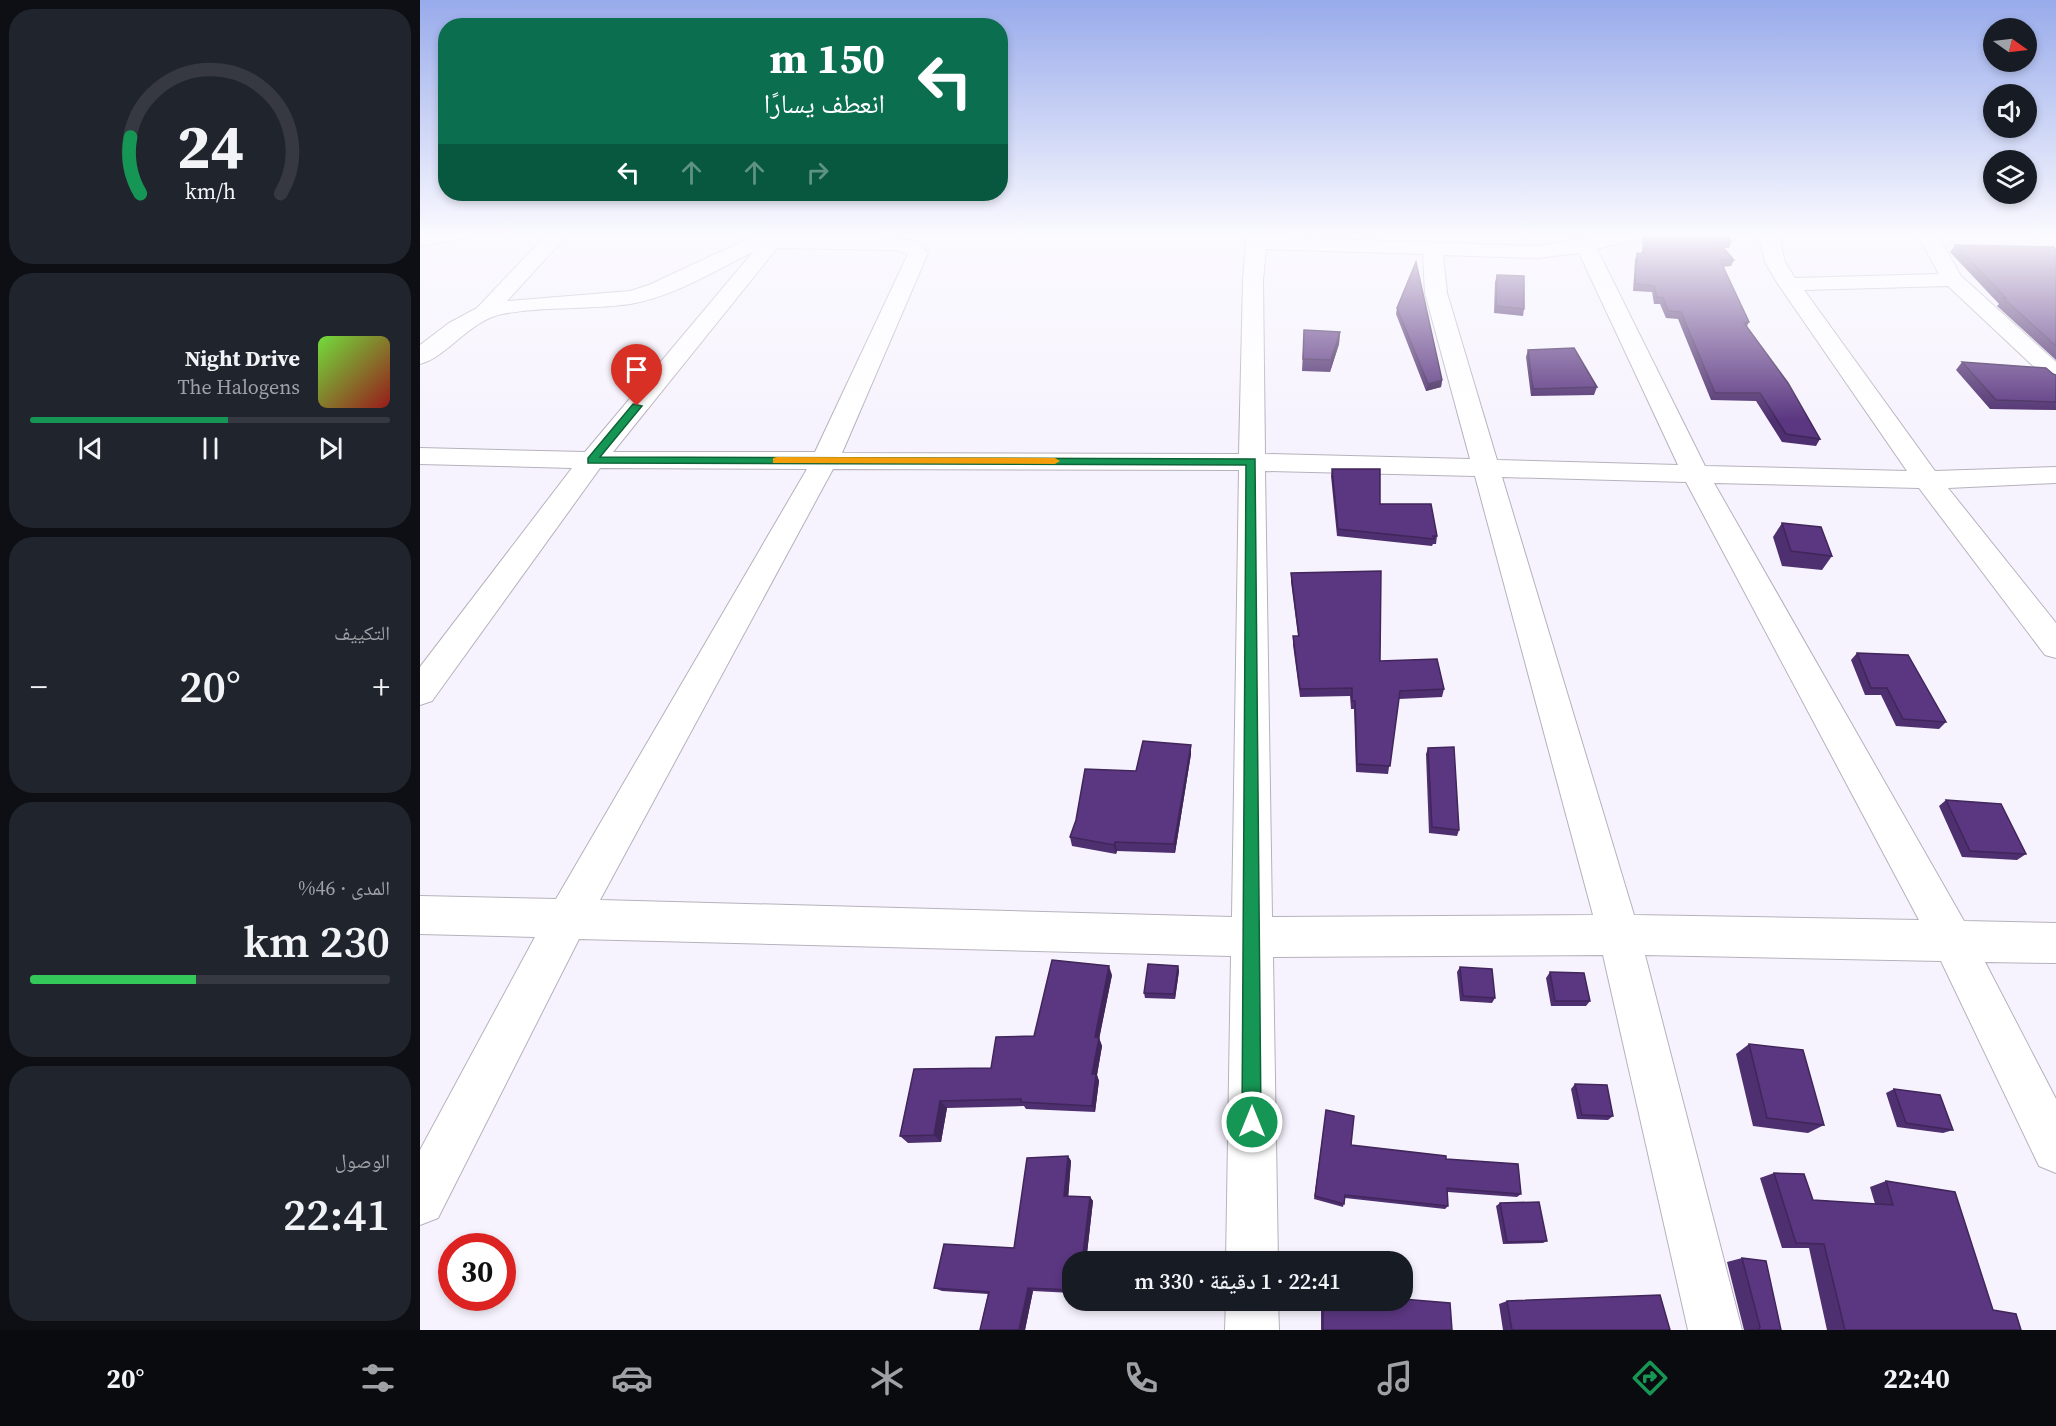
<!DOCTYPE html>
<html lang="ar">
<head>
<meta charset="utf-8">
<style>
  body { margin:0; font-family:"Source Serif 4","Noto Naskh Arabic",serif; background:#20242c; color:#f1f3f6; direction:rtl; height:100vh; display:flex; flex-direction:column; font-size:22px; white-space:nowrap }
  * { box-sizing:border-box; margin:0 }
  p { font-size:20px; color:#9ea1a6 }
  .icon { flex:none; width:33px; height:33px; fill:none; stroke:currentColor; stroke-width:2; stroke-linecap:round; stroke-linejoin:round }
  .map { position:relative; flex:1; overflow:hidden; direction:ltr }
  .drawer { display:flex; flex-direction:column; gap:9px; padding:9px; background:#0d0f14; width:420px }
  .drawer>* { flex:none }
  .hud { position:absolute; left:18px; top:18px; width:570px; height:183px; border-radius:24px; box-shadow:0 3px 9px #0003; direction:rtl; background:#0b6e4f; color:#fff; overflow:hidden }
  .needle { width:39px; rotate:104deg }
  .tools { position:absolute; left:1563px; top:18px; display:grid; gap:12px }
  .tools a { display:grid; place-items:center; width:54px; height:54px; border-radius:50%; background:#171b24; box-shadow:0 3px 9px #0003; font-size:30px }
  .speed { position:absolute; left:18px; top:1233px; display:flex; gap:12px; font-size:30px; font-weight:700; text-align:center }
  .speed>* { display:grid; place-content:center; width:78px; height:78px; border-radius:50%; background:#171b24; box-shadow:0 3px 9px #0003; line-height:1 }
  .speed .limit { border:9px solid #d22; background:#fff; color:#111 }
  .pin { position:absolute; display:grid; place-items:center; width:51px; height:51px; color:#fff; margin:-62px -26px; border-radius:50% 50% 50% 0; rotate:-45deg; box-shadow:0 0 6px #0007 }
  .pin .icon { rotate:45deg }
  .me { position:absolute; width:66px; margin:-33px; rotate:0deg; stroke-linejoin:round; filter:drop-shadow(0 0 4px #0008) }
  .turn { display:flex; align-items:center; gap:21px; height:126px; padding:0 24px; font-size:27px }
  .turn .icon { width:78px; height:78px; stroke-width:2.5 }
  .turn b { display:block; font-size:42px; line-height:51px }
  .lanes { display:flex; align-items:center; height:57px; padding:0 24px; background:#0003; justify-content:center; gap:30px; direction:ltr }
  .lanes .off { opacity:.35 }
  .big { font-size:45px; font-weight:600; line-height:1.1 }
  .drawer .widget { flex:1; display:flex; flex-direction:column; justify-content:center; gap:9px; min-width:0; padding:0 21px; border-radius:24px; background:#20242c }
  .drawer .dial { align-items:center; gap:0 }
  .dial svg { height:156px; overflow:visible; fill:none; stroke:#363941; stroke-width:7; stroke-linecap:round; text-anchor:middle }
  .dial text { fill:#f1f3f6; stroke:none }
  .song { display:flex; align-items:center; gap:18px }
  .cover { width:72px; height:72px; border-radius:9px; background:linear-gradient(135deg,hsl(100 70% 55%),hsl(0 70% 35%)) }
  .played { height:6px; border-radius:3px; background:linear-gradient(90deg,#169654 55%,#363941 55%) }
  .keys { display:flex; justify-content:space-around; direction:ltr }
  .heat { display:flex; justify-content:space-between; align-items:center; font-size:33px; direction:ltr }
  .charge { height:9px; border-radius:4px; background:linear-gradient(90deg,#34c759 46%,#363941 0) }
  .trip { position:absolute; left:642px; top:1251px; width:351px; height:60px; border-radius:24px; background:#171b24; box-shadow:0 3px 9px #0003; font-weight:600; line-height:60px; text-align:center; direction:rtl }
  .tab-bar { display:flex; height:96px; justify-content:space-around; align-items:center; background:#090b0e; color:#9ea1a6 }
  .tab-bar .icon { width:42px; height:42px }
  .tab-bar .current { color:#169654 }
  .tab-bar b { font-size:27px; color:#f1f3f6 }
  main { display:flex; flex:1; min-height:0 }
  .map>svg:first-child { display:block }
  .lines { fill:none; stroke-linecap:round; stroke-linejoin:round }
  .street-casing { stroke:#b6b2bc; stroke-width:2 }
  .street { fill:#fff; fill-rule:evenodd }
  .wall { fill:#4e2f6f }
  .shaded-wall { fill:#40265a }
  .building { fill:#5b3781; stroke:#40265a; stroke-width:1.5 }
  .route { fill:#169654; stroke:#0e6237; stroke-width:1.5 }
  .slow { fill:#f59e0b }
</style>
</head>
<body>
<main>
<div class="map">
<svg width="1636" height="1330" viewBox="0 0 1636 1330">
  <rect width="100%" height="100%" fill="#f7f3fe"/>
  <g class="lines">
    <defs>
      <path id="street" d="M 0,234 L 47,234 L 44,238 L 0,246 Z
        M 127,234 L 148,234 L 87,301 L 210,291 L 229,285 L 338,234 L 477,238 L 498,242 L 508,253 L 422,453 L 819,454 L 823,280 L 827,234 L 847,234 L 847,237 L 1117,246 L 1191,234 L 1225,234 L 1222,238 L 1177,249 L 1285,466 L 1487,471 L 1358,284 L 1345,262 L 1338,234 L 1358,234 L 1365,262 L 1375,278 L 1519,274 L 1497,234 L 1517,234 L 1541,276 L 1636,362 L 1636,382 L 1628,380 L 1528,286 L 1384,290 L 1515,471 L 1636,467 L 1636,483 L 1528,488 L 1636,623 L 1636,658 L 1625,655 L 1499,488 L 1294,483 L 1544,921 L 1636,923 L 1636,963 L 1565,962 L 1636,1099 L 1636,1173 L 1619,1166 L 1521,961 L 1225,955 L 1322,1330 L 1268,1330 L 1183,955 L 853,957 L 858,1262 L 806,1262 L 811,956 L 159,939 L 18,1218 L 0,1225 L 0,1150 L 115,937 L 0,934 L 0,896 L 136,899 L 387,469 L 180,468 L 12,701 L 0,705 L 0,667 L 152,468 L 0,464 L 0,448 L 165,452 L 333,252 C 294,271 253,297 210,304 C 168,310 124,306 82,314 C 49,321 27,357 0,364 L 0,345 L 29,323 L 57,308 ZM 357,248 L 477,250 L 488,254 L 395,452 L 193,452 ZM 846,249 L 1003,254 L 1005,293 L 1050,459 L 845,454 L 843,280 ZM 1159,253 L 1258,465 L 1077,460 L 1027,293 L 1023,255 L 1117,258 ZM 413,469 L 819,470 L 812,917 L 180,900 ZM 845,471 L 1055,476 L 1173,915 L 852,917 ZM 1082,477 L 1266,482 L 1499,920 L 1214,915 Z
        M 806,1300 L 858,1300 L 859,1330 L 805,1330 Z"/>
    </defs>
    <use href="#street" class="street-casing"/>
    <use href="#street" class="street"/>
  </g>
  <path class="wall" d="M 1224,234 L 1311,242 L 1309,248 L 1304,248 L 1314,260 L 1311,266 L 1303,267 L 1329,322 L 1327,326 L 1400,439 L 1396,446 L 1362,442 L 1336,401 L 1291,400 L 1258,319 L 1246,318 L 1240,304 L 1234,304 L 1232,292 L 1213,291 L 1215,260 L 1217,253 L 1221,253 L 1223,248 L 1221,240 Z
    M 1535,245 L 1636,250 L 1636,360 L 1577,306 L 1579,304 L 1530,252 Z
    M 1077,275 L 1104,309 L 1103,316 L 1074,313 L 1075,282 Z
    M 977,308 L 1022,380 L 1021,387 L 1006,391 L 976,314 Z
    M 884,330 L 920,332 L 919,344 L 910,372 L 882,371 Z
    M 1108,350 L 1177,387 L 1174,395 L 1111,396 L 1106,357 Z
    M 1542,362 L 1636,375 L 1636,410 L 1570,409 L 1536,370 Z
    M 912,469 L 960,504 L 1017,536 L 1016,544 L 1013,544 L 1012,546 L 917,536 L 911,476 Z
    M 1362,523 L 1412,556 L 1402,570 L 1362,566 L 1353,537 Z
    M 871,573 L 960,661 L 1024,689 L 1022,697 L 979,699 L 968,774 L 936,772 L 934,709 L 931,709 L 930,696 L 880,697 L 873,645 L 873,636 L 878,636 L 871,582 Z
    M 1437,653 L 1526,722 L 1519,729 L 1476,726 L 1461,695 L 1445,695 L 1431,660 Z
    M 771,745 L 771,754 L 755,853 L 697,851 L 696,854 L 652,846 L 650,837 L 716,771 Z
    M 1008,748 L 1039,830 L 1037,836 L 1009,833 L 1006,754 Z
    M 1526,800 L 1606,854 L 1597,860 L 1542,857 L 1519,806 Z
    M 758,966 L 759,971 L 755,999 L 725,998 L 724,993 Z
    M 1040,967 L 1075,998 L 1072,1003 L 1040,1001 L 1037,972 Z
    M 1130,972 L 1170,1001 L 1166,1006 L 1131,1006 L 1126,978 Z
    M 692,975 L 679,1038 L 682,1046 L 677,1075 L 679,1081 L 675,1112 L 606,1109 L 604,1106 L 527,1108 L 521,1142 L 488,1143 L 480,1136 L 494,1069 L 571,1068 L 614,1036 Z
    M 1329,1044 L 1404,1125 L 1388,1133 L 1333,1126 L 1316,1054 Z
    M 1155,1084 L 1193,1116 L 1188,1120 L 1157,1119 L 1151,1089 Z
    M 1474,1089 L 1533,1130 L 1523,1133 L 1477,1127 L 1466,1093 Z
    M 906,1110 L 931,1145 L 1026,1159 L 1101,1194 L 1097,1197 L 1028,1192 L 1028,1206 L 1025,1209 L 925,1198 L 923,1207 L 894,1199 Z
    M 648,1156 L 651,1161 L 648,1196 L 670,1197 L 673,1201 L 666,1262 L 652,1262 L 652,1293 L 613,1291 L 605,1330 L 560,1330 L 568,1294 L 522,1291 L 514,1288 L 594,1248 Z
    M 1354,1173 L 1393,1200 L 1455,1204 L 1450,1187 L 1466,1181 L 1573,1310 L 1601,1330 L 1407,1330 L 1389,1248 L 1362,1248 L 1340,1178 Z
    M 1080,1203 L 1127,1241 L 1123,1243 L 1083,1244 L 1076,1206 Z
    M 1322,1258 L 1361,1330 L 1324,1330 L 1307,1262 Z
    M 901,1300 L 982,1300 L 1032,1330 L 901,1330 Z
    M 1087,1301 L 1250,1330 L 1083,1330 L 1079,1304 Z"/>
  <path class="shaded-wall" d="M 920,332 L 919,344 L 910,372 L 911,360 Z
    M 1022,380 L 1021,387 L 1006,391 L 1008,384 Z
    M 771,745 L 771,754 L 755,853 L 754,844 Z
    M 695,842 L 697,851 L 696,854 L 694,845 Z
    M 689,966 L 692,975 L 678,1045 L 675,1037 Z
    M 758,966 L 759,971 L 755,999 L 754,994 Z
    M 679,1038 L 682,1046 L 677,1075 L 679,1081 L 675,1112 L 672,1106 L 672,1074 Z
    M 520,1101 L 527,1108 L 521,1142 L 514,1135 Z
    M 648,1156 L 651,1161 L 648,1201 L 644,1196 Z
    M 670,1197 L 673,1201 L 666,1262 L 662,1262 Z
    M 608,1288 L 613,1291 L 605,1330 L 599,1330 Z"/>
  <path class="building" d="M 1224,234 L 1308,234 L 1311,242 L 1298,242 L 1314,260 L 1300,260 L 1329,322 L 1324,323 L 1368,383 L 1400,439 L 1366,434 L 1340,393 L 1295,393 L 1261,312 L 1248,311 L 1243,298 L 1237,297 L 1234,286 L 1215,284 L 1217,253 L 1225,254 L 1223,248 L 1228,248 Z
    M 1535,245 L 1634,247 L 1636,250 L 1636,346 L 1583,298 L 1586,298 Z
    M 996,262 L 1022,380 L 1008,384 L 977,308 Z
    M 1077,275 L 1104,276 L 1104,309 L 1076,306 Z
    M 884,330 L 920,332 L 911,360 L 883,359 Z
    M 1154,348 L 1177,387 L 1113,389 L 1108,350 Z
    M 1542,362 L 1626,368 L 1633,374 L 1636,375 L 1636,402 L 1576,400 Z
    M 912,469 L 960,469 L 960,504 L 1011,504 L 1017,536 L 1013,536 L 1014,539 L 918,529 Z
    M 1362,523 L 1401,527 L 1412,556 L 1371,551 Z
    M 961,571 L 960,661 L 1017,659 L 1024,689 L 980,691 L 970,766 L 937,764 L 935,701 L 932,701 L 932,688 L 880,689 L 873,636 L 879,636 L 871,573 Z
    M 1437,653 L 1488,655 L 1526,722 L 1483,719 L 1467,688 L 1451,688 Z
    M 723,741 L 771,745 L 754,844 L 695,842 L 694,845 L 650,837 L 656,820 L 665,769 L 716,771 Z
    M 1034,747 L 1039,830 L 1012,827 L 1008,748 Z
    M 1526,800 L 1581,804 L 1606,854 L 1550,851 Z
    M 632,960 L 689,966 L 675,1037 L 679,1038 L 672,1074 L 676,1074 L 672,1106 L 601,1102 L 601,1099 L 520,1101 L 514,1135 L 480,1136 L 494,1069 L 571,1068 L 576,1037 L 614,1036 Z
    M 728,964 L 758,966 L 754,994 L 724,993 Z
    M 1040,967 L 1072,969 L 1075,998 L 1043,996 Z
    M 1130,972 L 1164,973 L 1170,1001 L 1135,1001 Z
    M 1329,1044 L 1383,1050 L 1404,1125 L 1347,1118 Z
    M 1155,1084 L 1187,1085 L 1193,1116 L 1162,1115 Z
    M 1474,1089 L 1520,1095 L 1533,1130 L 1486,1123 Z
    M 906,1110 L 934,1116 L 931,1145 L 1026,1156 L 1026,1159 L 1098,1164 L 1101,1194 L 1027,1188 L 1028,1206 L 925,1195 L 924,1204 L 895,1196 Z
    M 648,1156 L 644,1196 L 670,1197 L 662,1262 L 652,1262 L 652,1290 L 608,1288 L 599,1330 L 560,1330 L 569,1292 L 514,1288 L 524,1244 L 594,1248 L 607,1158 Z
    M 1354,1173 L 1384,1174 L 1393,1200 L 1473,1205 L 1466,1181 L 1535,1192 L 1573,1310 L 1596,1314 L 1601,1330 L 1425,1330 L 1404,1244 L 1376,1243 Z
    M 1119,1202 L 1127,1241 L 1087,1242 L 1080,1203 Z
    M 904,1253 L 962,1257 L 962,1262 L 904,1262 Z
    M 1322,1258 L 1346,1261 L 1361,1330 L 1327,1330 L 1338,1330 L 1340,1327 Z
    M 1240,1295 L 1250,1330 L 1092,1330 L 1087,1301 Z
    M 982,1299 L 1030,1303 L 1032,1330 L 903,1330 L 903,1300 L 982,1300 Z"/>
  <linearGradient id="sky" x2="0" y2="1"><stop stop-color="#98abeb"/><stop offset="0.56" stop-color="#fbfaff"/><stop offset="1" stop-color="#fbfaff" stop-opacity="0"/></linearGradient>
  <rect width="1636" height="420" fill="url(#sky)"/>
  <path class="route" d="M 213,404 L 222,406 L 180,457 L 835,459 L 841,1122 L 839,1129 L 832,1132 L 825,1129 L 822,1122 L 826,465 L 168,463 L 168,458 Z"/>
  <path class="slow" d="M 357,457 L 635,458 L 640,461 L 635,464 L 353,463 L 353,458 Z"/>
</svg>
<div class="tools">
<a><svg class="needle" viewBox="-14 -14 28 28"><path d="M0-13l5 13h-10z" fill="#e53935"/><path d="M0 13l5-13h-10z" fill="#9ea1a6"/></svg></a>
<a><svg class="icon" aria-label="sound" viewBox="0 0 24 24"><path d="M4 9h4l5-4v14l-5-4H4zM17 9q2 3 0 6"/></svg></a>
<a><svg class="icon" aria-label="layers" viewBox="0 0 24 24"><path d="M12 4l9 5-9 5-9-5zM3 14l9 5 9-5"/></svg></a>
</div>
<div class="speed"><div class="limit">30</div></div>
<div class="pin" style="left:217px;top:406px;background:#d93025"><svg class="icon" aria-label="arrive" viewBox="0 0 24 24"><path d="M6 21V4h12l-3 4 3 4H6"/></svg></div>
<svg class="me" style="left:832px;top:1122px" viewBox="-20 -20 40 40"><circle r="17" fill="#169654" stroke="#fff" stroke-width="3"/><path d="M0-11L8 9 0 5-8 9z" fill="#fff"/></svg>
<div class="trip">22:41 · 1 دقيقة · 330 m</div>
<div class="hud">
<div class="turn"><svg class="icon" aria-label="left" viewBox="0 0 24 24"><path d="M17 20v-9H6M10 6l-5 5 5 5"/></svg><div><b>150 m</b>انعطف يسارًا</div></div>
<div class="lanes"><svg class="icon" aria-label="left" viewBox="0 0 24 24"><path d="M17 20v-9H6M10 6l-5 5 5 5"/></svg><svg class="icon off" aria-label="ahead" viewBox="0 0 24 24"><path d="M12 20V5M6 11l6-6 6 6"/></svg><svg class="icon off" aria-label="ahead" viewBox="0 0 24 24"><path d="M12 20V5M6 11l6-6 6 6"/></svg><svg class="icon off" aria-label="right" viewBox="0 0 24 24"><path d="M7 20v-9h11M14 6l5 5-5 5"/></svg></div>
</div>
</div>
<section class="drawer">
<div class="widget dial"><svg viewBox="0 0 100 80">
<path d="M14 69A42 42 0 1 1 86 69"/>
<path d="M14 69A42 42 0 0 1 9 40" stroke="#169654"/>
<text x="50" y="56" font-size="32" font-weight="700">24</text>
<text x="50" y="72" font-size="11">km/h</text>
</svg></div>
<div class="widget">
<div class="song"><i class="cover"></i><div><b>Night Drive</b><p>The Halogens</p></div></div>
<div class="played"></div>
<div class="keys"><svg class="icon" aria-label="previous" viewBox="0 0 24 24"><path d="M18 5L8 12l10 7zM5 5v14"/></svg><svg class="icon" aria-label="pause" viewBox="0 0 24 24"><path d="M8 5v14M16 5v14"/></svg><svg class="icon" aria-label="next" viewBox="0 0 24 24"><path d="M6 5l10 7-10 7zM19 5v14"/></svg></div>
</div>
<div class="widget"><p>التكييف</p>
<div class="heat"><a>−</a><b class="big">20°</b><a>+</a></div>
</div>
<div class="widget"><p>المدى · 46%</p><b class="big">230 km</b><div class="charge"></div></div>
<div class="widget"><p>الوصول</p><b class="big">22:41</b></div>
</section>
</main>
<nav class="tab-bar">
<b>22:40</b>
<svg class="icon current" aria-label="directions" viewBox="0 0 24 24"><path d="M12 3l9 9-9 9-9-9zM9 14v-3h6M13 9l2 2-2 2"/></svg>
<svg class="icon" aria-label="music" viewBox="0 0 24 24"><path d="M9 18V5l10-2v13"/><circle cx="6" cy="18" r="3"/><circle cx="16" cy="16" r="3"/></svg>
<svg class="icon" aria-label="phone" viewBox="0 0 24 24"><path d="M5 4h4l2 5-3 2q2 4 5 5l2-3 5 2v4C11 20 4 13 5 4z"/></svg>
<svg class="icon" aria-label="climate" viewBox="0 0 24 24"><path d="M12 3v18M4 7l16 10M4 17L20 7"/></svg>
<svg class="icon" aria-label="car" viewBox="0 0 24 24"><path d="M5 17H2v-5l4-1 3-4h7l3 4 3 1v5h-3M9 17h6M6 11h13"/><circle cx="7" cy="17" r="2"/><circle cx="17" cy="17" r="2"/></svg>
<svg class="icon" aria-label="filters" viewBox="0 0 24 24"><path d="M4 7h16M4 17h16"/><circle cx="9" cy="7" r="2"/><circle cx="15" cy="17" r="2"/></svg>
<b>20°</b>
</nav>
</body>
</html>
